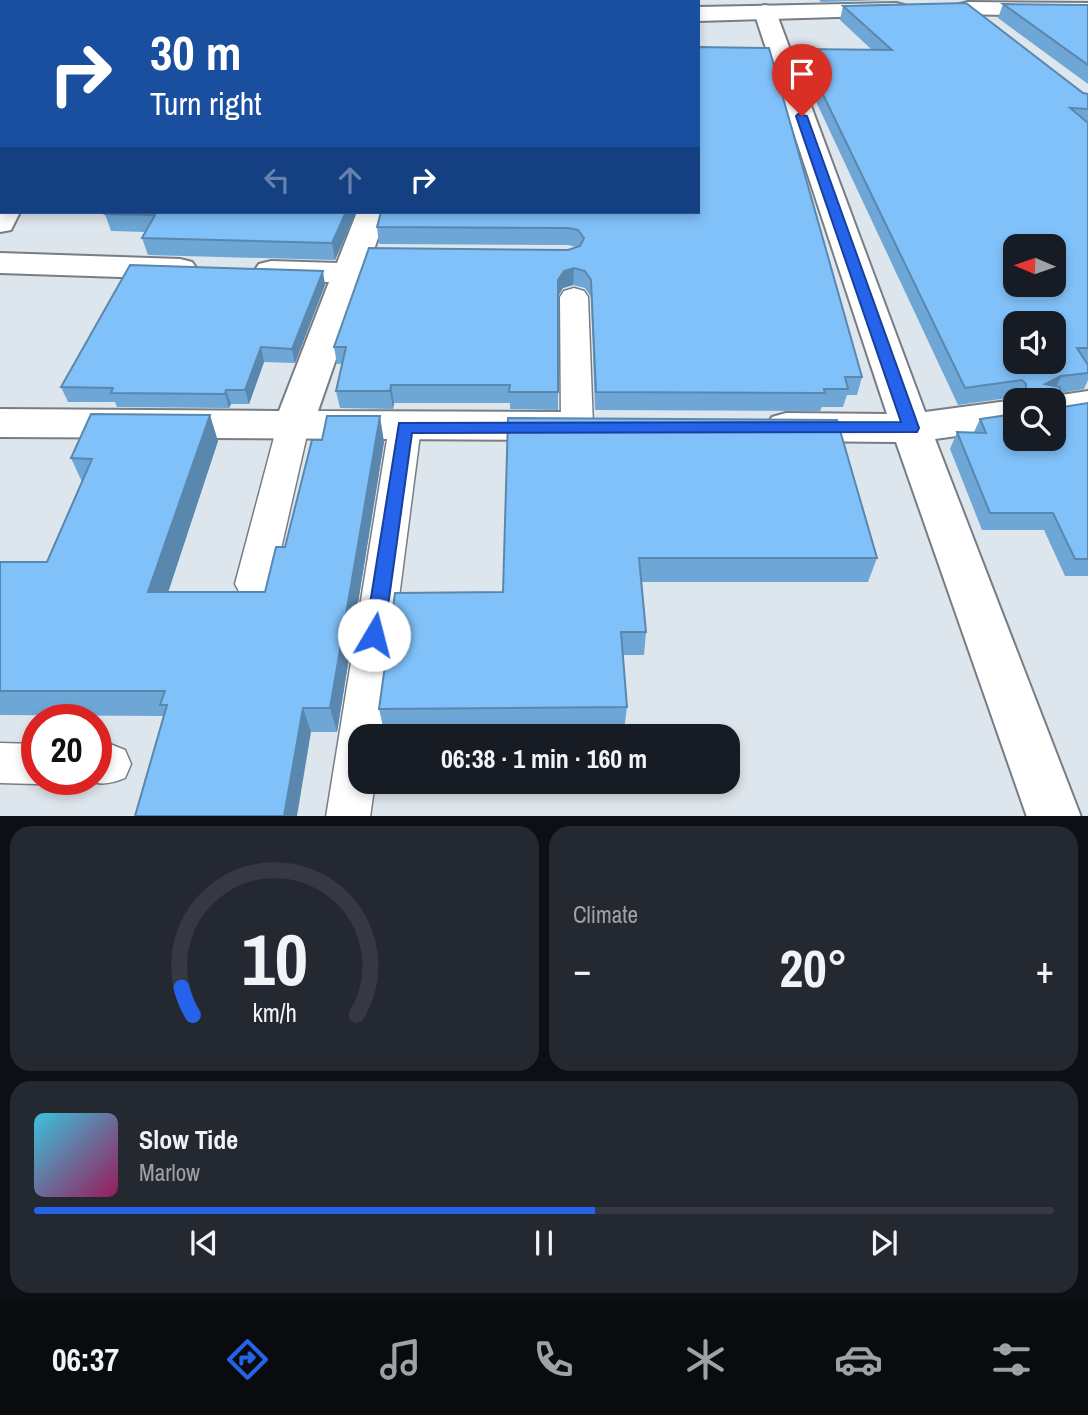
<!DOCTYPE html>
<html lang="en">
<head>
<meta charset="utf-8">
<style>
  body { margin:0; font-family:"Archivo Narrow",sans-serif; background:#242831; color:#f1f3f6; height:100vh; display:flex; flex-direction:column; font-size:26px; white-space:nowrap }
  * { box-sizing:border-box; margin:0 }
  p { font-size:23px; color:#9ea1a6 }
  .icon { flex:none; width:38px; height:38px; fill:none; stroke:currentColor; stroke-width:2; stroke-linecap:round; stroke-linejoin:round }
  .map { position:relative; height:816px; overflow:hidden }
  .panel { display:flex; flex-direction:column; gap:10px; padding:10px; background:#0d0f14; flex:1 }
  .panel>* { flex:none }
  .guide { position:absolute; left:0px; top:0px; width:700px; height:214px; box-shadow:0 4px 10px #0003; background:#1a4fa0; color:#fff; overflow:hidden }
  .needle { width:46px; rotate:272deg }
  .buttons { position:absolute; left:1003px; top:234px; display:grid; gap:14px }
  .buttons a { display:grid; place-items:center; width:63px; height:63px; border-radius:14px; background:#171b24; box-shadow:0 4px 10px #0003; font-size:35px }
  .speed { position:absolute; left:21px; top:704px; display:flex; gap:14px; font-size:35px; font-weight:700; text-align:center }
  .speed>* { display:grid; place-content:center; width:91px; height:91px; border-radius:50%; background:#171b24; box-shadow:0 4px 10px #0003; line-height:1 }
  .speed .limit { border:10px solid #d22; background:#fff; color:#111 }
  .pin { position:absolute; display:grid; place-items:center; width:60px; height:60px; color:#fff; margin:-72px -30px; border-radius:50% 50% 50% 0; rotate:-45deg; box-shadow:0 0 7px #0007 }
  .pin .icon { rotate:45deg }
  .me { position:absolute; width:77px; margin:-38px; rotate:8deg; stroke-linejoin:round; filter:drop-shadow(0 0 5px #0008) }
  .turn { display:flex; align-items:center; gap:24px; height:147px; padding:0 35px; font-size:32px }
  .turn .icon { width:91px; height:91px; stroke-width:2.5 }
  .turn b { display:block; font-size:49px; line-height:60px }
  .lanes { display:flex; align-items:center; height:66px; padding:0 35px; background:#0003; justify-content:center; gap:35px; direction:ltr }
  .lanes .off { opacity:.35 }
  .big { font-size:52px; font-weight:800; line-height:1.1 }
  .panel .widget { flex:1; display:flex; flex-direction:column; justify-content:center; gap:10px; min-width:0; padding:0 24px; border-radius:21px; background:#242831 }
  .panel .dial { align-items:center; gap:0 }
  .dial svg { height:182px; overflow:visible; fill:none; stroke:#363941; stroke-width:7; stroke-linecap:round; text-anchor:middle }
  .dial text { fill:#f1f3f6; stroke:none }
  .song { display:flex; align-items:center; gap:21px }
  .cover { width:84px; height:84px; border-radius:10px; background:linear-gradient(135deg,hsl(190 70% 55%),hsl(330 70% 35%)) }
  .played { height:7px; border-radius:4px; background:linear-gradient(90deg,#2563eb 55%,#363941 55%) }
  .keys { display:flex; justify-content:space-around; direction:ltr }
  .heat { display:flex; justify-content:space-between; align-items:center; font-size:38px; direction:ltr }
  .panel .tiles { flex:1; display:grid; gap:10px; grid-template-columns:1fr 1fr }
  .widget:last-child { grid-column:span 2 }
  .trip { position:absolute; left:348px; top:724px; width:392px; height:70px; border-radius:21px; background:#171b24; box-shadow:0 4px 10px #0003; font-weight:800; line-height:70px; text-align:center }
  .tabs { display:flex; height:112px; justify-content:space-around; align-items:center; background:#090b0e; color:#9ea1a6 }
  .tabs .icon { width:49px; height:49px }
  .tabs .selected { color:#2563eb }
  .tabs b { font-size:32px; color:#f1f3f6 }
  .map>svg:first-child { display:block }
  .lines { fill:none; stroke-linecap:round; stroke-linejoin:round }
  .lane-casing { stroke:#777d83; stroke-width:3 }
  .street-casing { stroke:#777d83; stroke-width:4 }
  .secondary-casing { stroke:#777d83; stroke-width:4 }
  .lane { fill:#fff; fill-rule:evenodd }
  .street { fill:#fff; fill-rule:evenodd }
  .secondary { fill:#fff; fill-rule:evenodd }
  .wall { fill:#6ea6d6 }
  .shaded-wall { fill:#5a87ae }
  .building { fill:#80c1f9; stroke:#5a87ae; stroke-width:2; fill-rule:evenodd }
  .route { fill:#2563eb; stroke:#184099; stroke-width:2 }
</style>
</head>
<body>
<div class="map">
<svg width="1088" height="817" viewBox="0 0 1088 817">
  <rect width="100%" height="100%" fill="#dee6ed"/>
  <g class="lines">
    <defs>
      <path id="lane" d="M 574,288 L 584,291 L 588,297 L 593,426 L 588,434 L 577,437 L 566,434 L 561,426 L 560,297 L 564,291 Z
        M 293,415 L 304,418 L 309,426 L 273,584 L 267,595 L 254,599 L 241,595 L 235,584 L 277,426 L 282,418 Z
        M 405,416 L 416,419 L 421,427 L 381,737 L 360,737 L 360,782 L 375,782 L 370,817 L 326,817 L 389,427 L 394,419 Z
        M 0,743 L 37,744 L 37,779 L 51,779 L 37,784 L 0,783 Z
        M 96,744 L 110,744 L 125,750 L 131,764 L 125,778 C 109,785 98,785 82,779 L 96,779 Z"/>
      <path id="street" d="M 83,0 L 105,0 L 105,2 L 83,2 Z
        M 968,2 L 1088,3 L 1088,17 L 960,14 L 957,9 L 960,4 Z
        M 765,5 L 773,7 L 776,12 L 925,412 L 1015,400 L 1016,401 L 1015,428 L 935,439 L 1081,817 L 1027,817 L 896,442 L 786,441 L 772,437 L 766,427 L 772,417 L 786,413 L 887,414 L 754,12 L 757,7 Z
        M 0,204 L 2,212 L 20,212 L 11,230 L 0,232 Z
        M 357,212 L 387,212 L 318,411 L 561,412 L 575,416 L 581,426 L 575,436 L 561,440 L 0,437 L 0,409 L 279,411 L 329,282 L 271,281 L 259,278 L 254,271 L 259,264 L 271,261 L 337,263 Z
        M 0,253 L 180,259 L 192,262 L 197,269 L 192,276 L 180,279 L 0,273 Z
        M 1088,391 L 1088,417 L 1054,422 L 1054,401 L 1040,401 L 1054,396 Z"/>
      <path id="secondary" d="M 896,3 L 904,5 L 907,10 L 904,15 L 698,21 L 698,7 Z"/>
    </defs>
    <use href="#lane" class="lane-casing"/>
    <use href="#street" class="street-casing"/>
    <use href="#secondary" class="secondary-casing"/>
    <use href="#lane" class="lane"/>
    <use href="#street" class="street"/>
    <use href="#secondary" class="secondary"/>
  </g>
  <path class="wall" d="M 819,0 L 887,0 L 821,2 Z
    M 1003,4 L 1088,5 L 1088,84 L 998,18 Z
    M 843,6 L 1088,94 L 1088,380 L 1084,389 L 1060,393 L 1060,405 L 1063,407 L 1088,403 L 1088,576 L 1065,576 L 1044,530 L 982,530 L 950,449 L 957,432 L 974,432 L 980,419 L 1015,439 L 1054,401 L 1018,401 L 1015,397 L 958,405 L 798,63 L 801,49 L 872,50 L 840,20 Z
    M 106,212 L 356,212 L 335,260 L 148,255 L 142,238 L 145,232 L 111,231 L 105,214 Z
    M 698,212 L 862,377 L 857,395 L 847,395 L 843,407 L 822,407 L 820,411 L 595,410 L 591,297 L 585,288 L 573,285 L 563,288 L 558,297 L 558,410 L 510,409 L 510,403 L 394,403 L 393,409 L 340,408 L 336,391 L 342,364 L 337,364 L 334,347 L 568,250 L 577,247 L 568,245 L 379,244 L 377,227 Z
    M 325,285 L 295,363 L 264,362 L 249,404 L 231,404 L 229,408 L 117,407 L 115,402 L 68,402 L 61,387 Z
    M 508,418 L 877,558 L 868,582 L 641,582 L 646,632 L 644,655 L 623,655 L 627,707 L 624,730 L 384,731 L 379,709 L 503,592 Z
    M 218,441 L 168,592 L 265,592 L 285,547 L 384,442 L 337,732 L 311,732 L 164,716 L 0,715 L 0,562 L 47,562 L 82,482 L 71,458 Z"/>
  <path class="shaded-wall" d="M 55,0 L 75,0 L 74,2 L 54,2 Z
    M 2,108 L 2,159 L 0,163 L 0,112 Z
    M 346,212 L 356,212 L 335,260 L 332,243 Z
    M 574,268 L 573,285 L 563,288 L 557,297 L 558,280 L 564,271 Z
    M 323,271 L 325,285 L 295,363 L 292,349 Z
    M 261,347 L 264,362 L 249,404 L 245,390 Z
    M 1061,376 L 1053,394 L 1045,384 Z
    M 391,385 L 394,403 L 393,409 L 390,391 Z
    M 226,390 L 231,404 L 229,408 L 225,394 Z
    M 210,415 L 218,441 L 160,617 L 148,592 Z
    M 380,416 L 384,442 L 337,732 L 330,708 Z
    M 303,708 L 311,732 L 297,816 L 284,816 Z"/>
  <path class="building" d="M 0,0 L 55,0 L 54,2 L 2,2 L 2,108 L 0,112 Z
    M 162,0 L 674,0 L 674,2 L 163,2 Z
    M 966,3 L 1083,93 L 1088,94 L 1088,109 L 1070,108 L 1088,123 L 1088,348 L 1077,348 L 1088,365 L 1088,373 L 1061,376 L 1045,384 L 1060,387 L 1060,405 L 1063,407 L 1088,403 L 1088,559 L 1075,559 L 1053,513 L 990,513 L 957,432 L 986,433 L 980,419 L 1015,414 L 1015,439 L 1054,439 L 1054,401 L 1025,401 L 1026,384 L 1022,380 L 965,388 L 801,49 L 892,50 L 843,6 ZM 1015,247 L 1054,247 L 1054,285 L 1015,285 ZM 1015,324 L 1054,324 L 1054,362 L 1015,362 Z
    M 1003,4 L 1088,5 L 1088,65 Z
    M 698,47 L 769,48 L 862,377 L 845,377 L 848,389 L 824,389 L 825,393 L 596,392 L 591,280 L 585,271 L 574,268 L 564,271 L 558,280 L 558,392 L 509,392 L 510,385 L 391,385 L 390,391 L 336,391 L 346,347 L 334,347 L 369,248 L 568,250 L 580,246 L 584,238 L 578,230 L 568,228 L 377,227 L 381,212 L 698,212 Z
    M 106,212 L 346,212 L 332,243 L 142,238 L 155,215 L 105,214 Z
    M 130,265 L 323,271 L 292,349 L 261,347 L 245,390 L 226,390 L 225,394 L 111,393 L 113,388 L 61,387 Z
    M 91,414 L 210,415 L 148,592 L 265,592 L 276,547 L 285,547 L 312,440 L 322,440 L 327,416 L 380,416 L 330,708 L 303,708 L 284,816 L 135,816 L 167,705 L 160,705 L 165,691 L 0,691 L 0,562 L 47,562 L 92,459 L 71,458 Z
    M 508,418 L 837,420 L 877,558 L 639,558 L 646,632 L 621,632 L 627,707 L 379,709 L 395,593 L 503,592 Z"/>
  <path class="route" d="M 798,114 L 807,116 L 919,428 L 917,432 L 412,433 L 384,635 L 381,641 L 374,643 L 368,641 L 365,635 L 399,423 L 901,422 L 796,116 Z"/>
</svg>
<div class="buttons">
<a><svg class="needle" viewBox="-14 -14 28 28"><path d="M0-13l5 13h-10z" fill="#e53935"/><path d="M0 13l5-13h-10z" fill="#9ea1a6"/></svg></a>
<a><svg class="icon" aria-label="sound" viewBox="0 0 24 24"><path d="M4 9h4l5-4v14l-5-4H4zM17 9q2 3 0 6"/></svg></a>
<a><svg class="icon" aria-label="search" viewBox="0 0 24 24"><circle cx="10" cy="10" r="6"/><path d="M15 15l6 6"/></svg></a>
</div>
<div class="speed"><div class="limit">20</div></div>
<div class="pin" style="left:802px;top:116px;background:#d93025"><svg class="icon" aria-label="arrive" viewBox="0 0 24 24"><path d="M6 21V4h12l-3 4 3 4H6"/></svg></div>
<svg class="me" style="left:374px;top:635px" viewBox="-20 -20 40 40"><circle r="19" fill="#fff"/><path d="M0-13L10 11 0 6-10 11z" fill="#2563eb"/></svg>
<div class="trip">06:38 · 1 min · 160 m</div>
<div class="guide">
<div class="turn"><svg class="icon" aria-label="right" viewBox="0 0 24 24"><path d="M7 20v-9h11M14 6l5 5-5 5"/></svg><div><b>30 m</b>Turn right</div></div>
<div class="lanes"><svg class="icon off" aria-label="left" viewBox="0 0 24 24"><path d="M17 20v-9H6M10 6l-5 5 5 5"/></svg><svg class="icon off" aria-label="ahead" viewBox="0 0 24 24"><path d="M12 20V5M6 11l6-6 6 6"/></svg><svg class="icon" aria-label="right" viewBox="0 0 24 24"><path d="M7 20v-9h11M14 6l5 5-5 5"/></svg></div>
</div>
</div>
<section class="panel">
<div class="tiles">
<div class="widget dial"><svg viewBox="0 0 100 80">
<path d="M14 69A42 42 0 1 1 86 69"/>
<path d="M14 69A42 42 0 0 1 9 57" stroke="#2563eb"/>
<text x="50" y="56" font-size="32" font-weight="700">10</text>
<text x="50" y="72" font-size="11">km/h</text>
</svg></div>
<div class="widget"><p>Climate</p>
<div class="heat"><a>−</a><b class="big">20°</b><a>+</a></div>
</div>
<div class="widget">
<div class="song"><i class="cover"></i><div><b>Slow Tide</b><p>Marlow</p></div></div>
<div class="played"></div>
<div class="keys"><svg class="icon" aria-label="previous" viewBox="0 0 24 24"><path d="M18 5L8 12l10 7zM5 5v14"/></svg><svg class="icon" aria-label="pause" viewBox="0 0 24 24"><path d="M8 5v14M16 5v14"/></svg><svg class="icon" aria-label="next" viewBox="0 0 24 24"><path d="M6 5l10 7-10 7zM19 5v14"/></svg></div>
</div>
</div>
</section>
<nav class="tabs">
<b>06:37</b>
<svg class="icon selected" aria-label="directions" viewBox="0 0 24 24"><path d="M12 3l9 9-9 9-9-9zM9 14v-3h6M13 9l2 2-2 2"/></svg>
<svg class="icon" aria-label="music" viewBox="0 0 24 24"><path d="M9 18V5l10-2v13"/><circle cx="6" cy="18" r="3"/><circle cx="16" cy="16" r="3"/></svg>
<svg class="icon" aria-label="phone" viewBox="0 0 24 24"><path d="M5 4h4l2 5-3 2q2 4 5 5l2-3 5 2v4C11 20 4 13 5 4z"/></svg>
<svg class="icon" aria-label="climate" viewBox="0 0 24 24"><path d="M12 3v18M4 7l16 10M4 17L20 7"/></svg>
<svg class="icon" aria-label="car" viewBox="0 0 24 24"><path d="M5 17H2v-5l4-1 3-4h7l3 4 3 1v5h-3M9 17h6M6 11h13"/><circle cx="7" cy="17" r="2"/><circle cx="17" cy="17" r="2"/></svg>
<svg class="icon" aria-label="filters" viewBox="0 0 24 24"><path d="M4 7h16M4 17h16"/><circle cx="9" cy="7" r="2"/><circle cx="15" cy="17" r="2"/></svg>
</nav>
</body>
</html>
